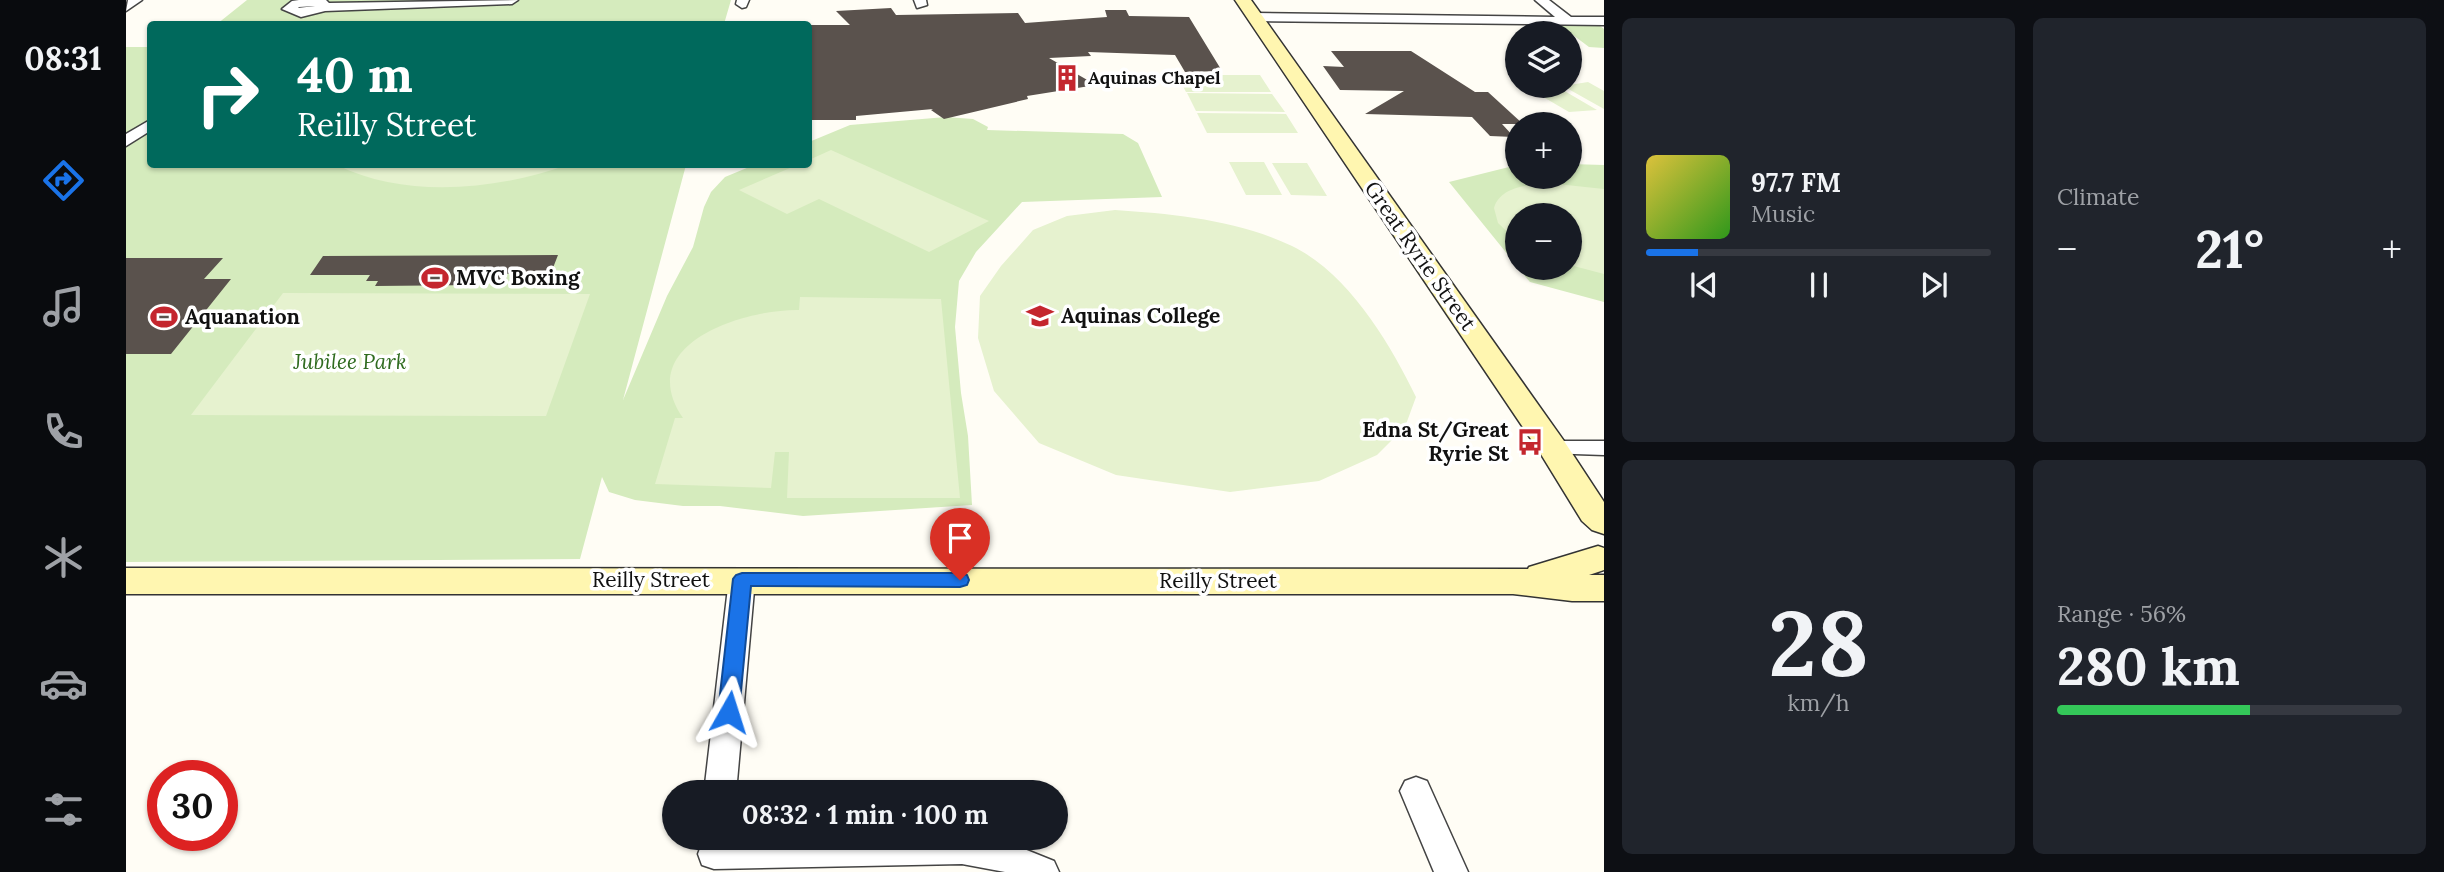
<!DOCTYPE html>
<html lang="en">
<head>
<meta charset="utf-8">
<style>
  body { margin:0; font-family:Lora,serif; background:#20242c; color:#f1f3f6; height:100vh; display:flex; flex-direction:column; font-size:26px; white-space:nowrap }
  * { box-sizing:border-box; margin:0 }
  p { font-size:23px; color:#9ea1a6 }
  .icon { flex:none; width:38px; height:38px; fill:none; stroke:currentColor; stroke-width:2; stroke-linecap:round; stroke-linejoin:round }
  .map { position:relative; flex:1; overflow:hidden }
  .drawer { display:flex; flex-direction:column; gap:18px; padding:18px; background:#0d0f14; width:840px }
  .drawer>* { flex:none }
  .guide { position:absolute; left:21px; top:21px; width:665px; height:147px; border-radius:7px; box-shadow:0 2px 5px #0004; background:#00695c; color:#fff; overflow:hidden }
  .fabs { position:absolute; left:1379px; top:21px; display:grid; gap:14px }
  .fabs a { display:grid; place-items:center; width:77px; height:77px; border-radius:50%; background:#171b24; box-shadow:0 2px 5px #0004; font-size:35px }
  .speed { position:absolute; left:21px; top:760px; display:flex; gap:14px; font-size:35px; font-weight:700; text-align:center }
  .speed>* { display:grid; place-content:center; width:91px; height:91px; border-radius:50%; background:#171b24; box-shadow:0 2px 5px #0004; line-height:1 }
  .speed .limit { border:10px solid #d22; background:#fff; color:#111 }
  .pin { position:absolute; display:grid; place-items:center; width:60px; height:60px; color:#fff; margin:-72px -30px; border-radius:50% 50% 50% 0; rotate:-45deg; box-shadow:0 0 7px #0007 }
  .pin .icon { rotate:45deg }
  .me { position:absolute; width:77px; margin:-38px; rotate:6deg; stroke-linejoin:round; filter:drop-shadow(0 0 5px #0008) }
  .turn { display:flex; align-items:center; gap:24px; height:147px; padding:0 35px; font-size:32px }
  .turn .icon { width:91px; height:91px; stroke-width:2.5 }
  .turn b { display:block; font-size:49px; line-height:60px }
  .big { font-size:52px; font-weight:800; line-height:1.1 }
  .drawer .tile { flex:1; display:flex; flex-direction:column; justify-content:center; gap:10px; min-width:0; padding:0 24px; border-radius:10px; background:#20242c }
  .drawer .dial { align-items:center; gap:0 }
  .dial b { font-size:91px; line-height:1 }
  .song { display:flex; align-items:center; gap:21px }
  .cover { width:84px; height:84px; border-radius:10px; background:linear-gradient(135deg,hsl(50 70% 55%),hsl(110 70% 35%)) }
  .played { height:7px; border-radius:4px; background:linear-gradient(90deg,#1a73e8 15%,#363941 15%) }
  .keys { display:flex; justify-content:space-around; direction:ltr }
  .heat { display:flex; justify-content:space-between; align-items:center; font-size:38px; direction:ltr }
  .charge { height:10px; border-radius:5px; background:linear-gradient(90deg,#34c759 56%,#363941 0) }
  .drawer .tiles { flex:1; display:grid; gap:18px; grid-template-columns:repeat(2,1fr) }
  .trip { position:absolute; left:536px; top:780px; width:406px; height:70px; border-radius:35px; background:#171b24; box-shadow:0 2px 5px #0004; font-weight:800; line-height:70px; text-align:center }
  main { display:flex; flex:1; min-height:0 }
  .tab-bar { display:flex; flex-direction:column; width:126px; justify-content:space-around; align-items:center; background:#090b0e; color:#9ea1a6 }
  .tab-bar .icon { width:49px; height:49px }
  .tab-bar .on { color:#1a73e8 }
  .tab-bar b { font-size:32px; color:#f1f3f6 }
  .map>svg:first-child { display:block }
  .green { fill:#d5ebbd }
  .pitch { fill:#e6f2cf }
  .building { fill:#5a524d }
  .lines { fill:none; stroke-linecap:round; stroke-linejoin:round }
  .street-casing { stroke:#444; stroke-width:3 }
  .secondary-casing { stroke:#333; stroke-width:3 }
  .street { fill:#fff; fill-rule:evenodd }
  .secondary { fill:#fff6b0; fill-rule:evenodd }
  .route { fill:#1a73e8; stroke:#114b97; stroke-width:2 }
  .labels { text-anchor:middle; stroke-width:7; stroke-linejoin:round; paint-order:stroke }
  .far-poi-label { font-size:18px; font-weight:bold; fill:#111; stroke:#fff; text-anchor:start }
  .street-label { font-size:21px; fill:#111; stroke:#fff }
  .poi-label { font-size:21px; font-weight:bold; fill:#111; stroke:#fff; text-anchor:start }
  .park-label { font-size:21px; font-style:italic; fill:#2f6b1f; stroke:#fff }
</style>
</head>
<body>
<main>
<nav class="tab-bar">
<b>08:31</b>
<svg class="icon on" aria-label="directions" viewBox="0 0 24 24"><path d="M12 3l9 9-9 9-9-9zM9 14v-3h6M13 9l2 2-2 2"/></svg>
<svg class="icon" aria-label="music" viewBox="0 0 24 24"><path d="M9 18V5l10-2v13"/><circle cx="6" cy="18" r="3"/><circle cx="16" cy="16" r="3"/></svg>
<svg class="icon" aria-label="phone" viewBox="0 0 24 24"><path d="M5 4h4l2 5-3 2q2 4 5 5l2-3 5 2v4C11 20 4 13 5 4z"/></svg>
<svg class="icon" aria-label="climate" viewBox="0 0 24 24"><path d="M12 3v18M4 7l16 10M4 17L20 7"/></svg>
<svg class="icon" aria-label="car" viewBox="0 0 24 24"><path d="M5 17H2v-5l4-1 3-4h7l3 4 3 1v5h-3M9 17h6M6 11h13"/><circle cx="7" cy="17" r="2"/><circle cx="17" cy="17" r="2"/></svg>
<svg class="icon" aria-label="filters" viewBox="0 0 24 24"><path d="M4 7h16M4 17h16"/><circle cx="9" cy="7" r="2"/><circle cx="15" cy="17" r="2"/></svg>
</nav>
<div class="map">
<svg width="1478" height="872" viewBox="0 0 1478 872">
  <rect width="100%" height="100%" fill="#fffdf5"/>
  <path class="green" d="M 121,0 L 605,0 L 598,24 L 91,24 Z
    M 1435,26 L 1474,26 L 1478,29 L 1478,48 L 1463,47 Z
    M 0,47 L 24,47 L 24,164 L 560,165 L 497,400 L 541,296 L 567,247 L 578,207 L 585,192 L 599,177 L 628,165 L 682,164 L 683,142 L 724,125 L 820,117 L 847,119 L 862,127 L 861,130 L 997,134 L 1012,143 L 1036,197 L 896,202 L 850,252 L 833,281 L 829,327 L 835,393 L 842,436 L 846,505 L 677,516 L 594,506 L 557,506 L 509,500 L 483,492 L 476,477 L 454,559 L 0,562 Z
    M 1444,164 L 1478,165 L 1478,302 L 1404,282 L 1392,268 L 1444,268 L 1444,215 L 1391,215 L 1391,266 L 1323,182 L 1391,165 L 1391,177 L 1444,177 Z"/>
  <path class="pitch" d="M 1051,75 L 1134,75 L 1145,92 L 1060,92 Z
    M 1462,82 L 1478,91 L 1478,109 L 1437,86 Z
    M 1430,86 L 1471,110 L 1443,112 L 1400,87 Z
    M 1061,93 L 1146,94 L 1159,112 L 1070,111 Z
    M 1071,113 L 1160,114 L 1172,133 L 1081,133 Z
    M 705,150 L 863,221 L 803,252 L 693,199 L 661,214 L 613,190 L 671,165 L 682,164 L 683,160 Z
    M 1103,162 L 1138,162 L 1156,195 L 1120,195 Z
    M 1146,163 L 1181,163 L 1201,196 L 1165,195 Z
    M 211,165 L 441,165 C 371,190 279,199 211,165 Z
    M 1431,184 L 1478,189 L 1478,274 L 1444,265 L 1444,215 L 1391,215 L 1391,241 L 1372,223 L 1368,208 C 1375,184 1410,184 1431,184 Z
    M 989,210 C 1048,214 1112,220 1166,246 C 1222,273 1264,343 1290,397 L 1279,427 L 1251,455 L 1193,481 L 1104,492 L 990,475 L 913,443 L 868,391 L 852,338 L 854,296 L 875,266 L 907,230 L 941,216 Z
    M 157,293 L 464,294 L 420,416 L 65,415 Z
    M 674,297 L 815,299 L 834,498 L 661,498 L 663,452 L 649,452 L 645,488 L 529,484 L 549,418 L 557,418 C 506,344 618,309 673,310 Z"/>
  <path class="building" d="M 765,8 L 770,15 L 892,13 L 899,23 L 981,17 L 979,10 L 1000,10 L 1003,16 L 1063,17 L 1096,71 L 1059,72 L 1049,55 L 962,52 L 965,56 L 923,58 L 970,85 L 901,96 L 902,99 L 818,119 L 805,110 L 807,109 L 730,116 L 730,120 L 682,120 L 682,25 L 724,25 L 710,11 Z
    M 1205,51 L 1285,51 L 1349,92 L 1362,92 L 1397,124 L 1376,124 L 1388,137 L 1364,136 L 1346,117 L 1239,114 L 1278,91 L 1214,90 L 1197,66 L 1218,67 Z
    M 432,255 L 425,273 L 377,274 L 373,281 L 355,281 L 353,285 L 249,286 L 252,281 L 240,281 L 244,275 L 184,275 L 197,256 Z
    M 0,258 L 97,258 L 78,279 L 105,279 L 45,354 L 0,354 Z"/>
  <g class="lines">
    <defs>
      <path id="street" d="M 2,0 L 16,0 L 0,11 Z
        M 173,0 L 200,0 L 203,3 L 392,0 L 386,4 L 199,11 L 175,17 L 156,9 L 166,1 ZM 189,6 L 172,8 L 173,7 Z
        M 611,0 L 623,0 L 620,7 L 616,8 L 610,4 Z
        M 788,0 L 800,0 L 801,5 L 791,8 Z
        M 1409,0 L 1423,0 L 1445,17 L 1478,17 L 1478,25 L 1129,21 L 1123,17 L 1129,13 L 1429,17 Z
        M 24,120 L 24,131 L 0,146 L 0,134 Z
        M 1427,441 L 1478,441 L 1478,455 L 1419,453 L 1415,448 L 1419,443 Z
        M 616,569 L 625,572 L 629,579 L 610,793 L 578,793 L 603,579 L 607,572 Z
        M 1290,777 L 1301,781 L 1342,872 L 1308,872 L 1274,791 L 1279,781 Z
        M 864,838 L 876,840 L 928,861 L 933,872 L 879,872 L 836,864 L 588,869 L 576,865 L 572,854 L 576,843 L 588,839 Z"/>
      <path id="secondary" d="M 1109,0 L 1125,0 L 1438,441 L 1478,502 L 1478,534 L 1466,530 L 1456,521 L 1413,451 Z
        M 1472,546 L 1478,548 L 1478,570 L 1463,575 L 1478,575 L 1478,601 L 1446,601 L 1387,594 L 0,594 L 0,568 L 1402,569 L 1403,567 Z"/>
    </defs>
    <use href="#street" class="street-casing"/>
    <use href="#secondary" class="secondary-casing"/>
    <use href="#street" class="street"/>
    <use href="#secondary" class="secondary"/>
  </g>
  <path class="route" d="M 616,573 L 834,573 L 841,575 L 843,580 L 841,585 L 834,587 L 625,586 L 613,712 L 610,718 L 603,720 L 595,718 L 592,712 L 607,579 L 610,575 Z"/>
  <defs>
    <symbol id="building-bare" viewBox="-9 -9 18 18"><path d="M-4-6H4V6H1V3H-1V6H-4ZM-2.5-4.3h1.7v1.8h-1.7ZM.8-4.3h1.7v1.8H.8ZM-2.5-1h1.7V.8h-1.7ZM.8-1h1.7V.8H.8Z" fill="#c4262e" stroke="#fff" stroke-width="2.5" paint-order="stroke"/></symbol>
    <symbol id="stadium-bare" viewBox="-9 -9 18 18"><path d="M0-5a6.5 5 0 1 0 0 10a6.5 5 0 1 0 0-10ZM-3.5-1.8h7v3.6h-7Z" fill="#c4262e" stroke="#fff" stroke-width="2.5" paint-order="stroke"/></symbol>
    <symbol id="school-bare" viewBox="-9 -9 18 18"><path d="M0-5L7-2L0 1L-7-2ZM-4 1L0 2.5L4 1V4Q0 6-4 4Z" fill="#c4262e" stroke="#fff" stroke-width="2.5" paint-order="stroke"/></symbol>
    <symbol id="bus-bare" viewBox="-9 -9 18 18"><path d="M-5-6H5V4H4V6H2V4H-2V6H-4V4H-5ZM-3.5-4V0h7V-4ZM-3.5 1.2v1.5H-2V1.2ZM2 1.2v1.5H3.5V1.2Z" fill="#c4262e" stroke="#fff" stroke-width="2.5" paint-order="stroke"/></symbol>
  </defs>
  <g fill-rule="evenodd">
    <use href="#building-bare" x="922" y="59" width="38" height="38"/>
    <use href="#stadium-bare" x="290" y="259" width="38" height="38"/>
    <use href="#school-bare" x="895" y="297" width="38" height="38"/>
    <use href="#stadium-bare" x="19" y="298" width="38" height="38"/>
    <use href="#bus-bare" x="1385" y="423" width="38" height="38"/>
  </g>
  <g class="labels">
    <g class="far-poi-label">
      <text x="962" y="84">Aquinas Chapel</text>
    </g>
    <g class="street-label">
      <text transform="translate(1294 256) rotate(55)" y="7">Great Ryrie Street</text>
      <text x="525" y="587">Reilly Street</text>
      <text x="1092" y="588">Reilly Street</text>
    </g>
    <g class="poi-label">
      <text x="330" y="285">MVC Boxing</text>
      <text x="935" y="323">Aquinas College</text>
      <text x="59" y="324">Aquanation</text>
      <text x="1383" y="437" text-anchor="end">Edna St/Great<tspan x="1383" dy="24">Ryrie St</tspan></text>
    </g>
    <g class="park-label">
      <text x="224" y="369">Jubilee Park</text>
    </g>
  </g>
</svg>
<div class="fabs">
<a><svg class="icon" aria-label="layers" viewBox="0 0 24 24"><path d="M12 4l9 5-9 5-9-5zM3 14l9 5 9-5"/></svg></a>
<a>+</a>
<a>−</a>
</div>
<div class="speed"><div class="limit">30</div></div>
<div class="pin" style="left:834px;top:580px;background:#d93025"><svg class="icon" aria-label="arrive" viewBox="0 0 24 24"><path d="M6 21V4h12l-3 4 3 4H6"/></svg></div>
<svg class="me" style="left:603px;top:712px" viewBox="-20 -20 40 40"><path d="M0-17L14 15 0 8-14 15z" fill="#1a73e8" stroke="#fff" stroke-width="4"/></svg>
<div class="trip">08:32 · 1 min · 100 m</div>
<div class="guide">
<div class="turn"><svg class="icon" aria-label="right" viewBox="0 0 24 24"><path d="M7 20v-9h11M14 6l5 5-5 5"/></svg><div><b>40 m</b>Reilly Street</div></div>
</div>
</div>
<section class="drawer">
<div class="tiles">
<div class="tile">
<div class="song"><i class="cover"></i><div><b>97.7 FM</b><p>Music</p></div></div>
<div class="played"></div>
<div class="keys"><svg class="icon" aria-label="previous" viewBox="0 0 24 24"><path d="M18 5L8 12l10 7zM5 5v14"/></svg><svg class="icon" aria-label="pause" viewBox="0 0 24 24"><path d="M8 5v14M16 5v14"/></svg><svg class="icon" aria-label="next" viewBox="0 0 24 24"><path d="M6 5l10 7-10 7zM19 5v14"/></svg></div>
</div>
<div class="tile"><p>Climate</p>
<div class="heat"><a>−</a><b class="big">21°</b><a>+</a></div>
</div>
<div class="tile dial"><b>28</b><p>km/h</p></div>
<div class="tile"><p>Range · 56%</p><b class="big">280 km</b><div class="charge"></div></div>
</div>
</section>
</main>
</body>
</html>
